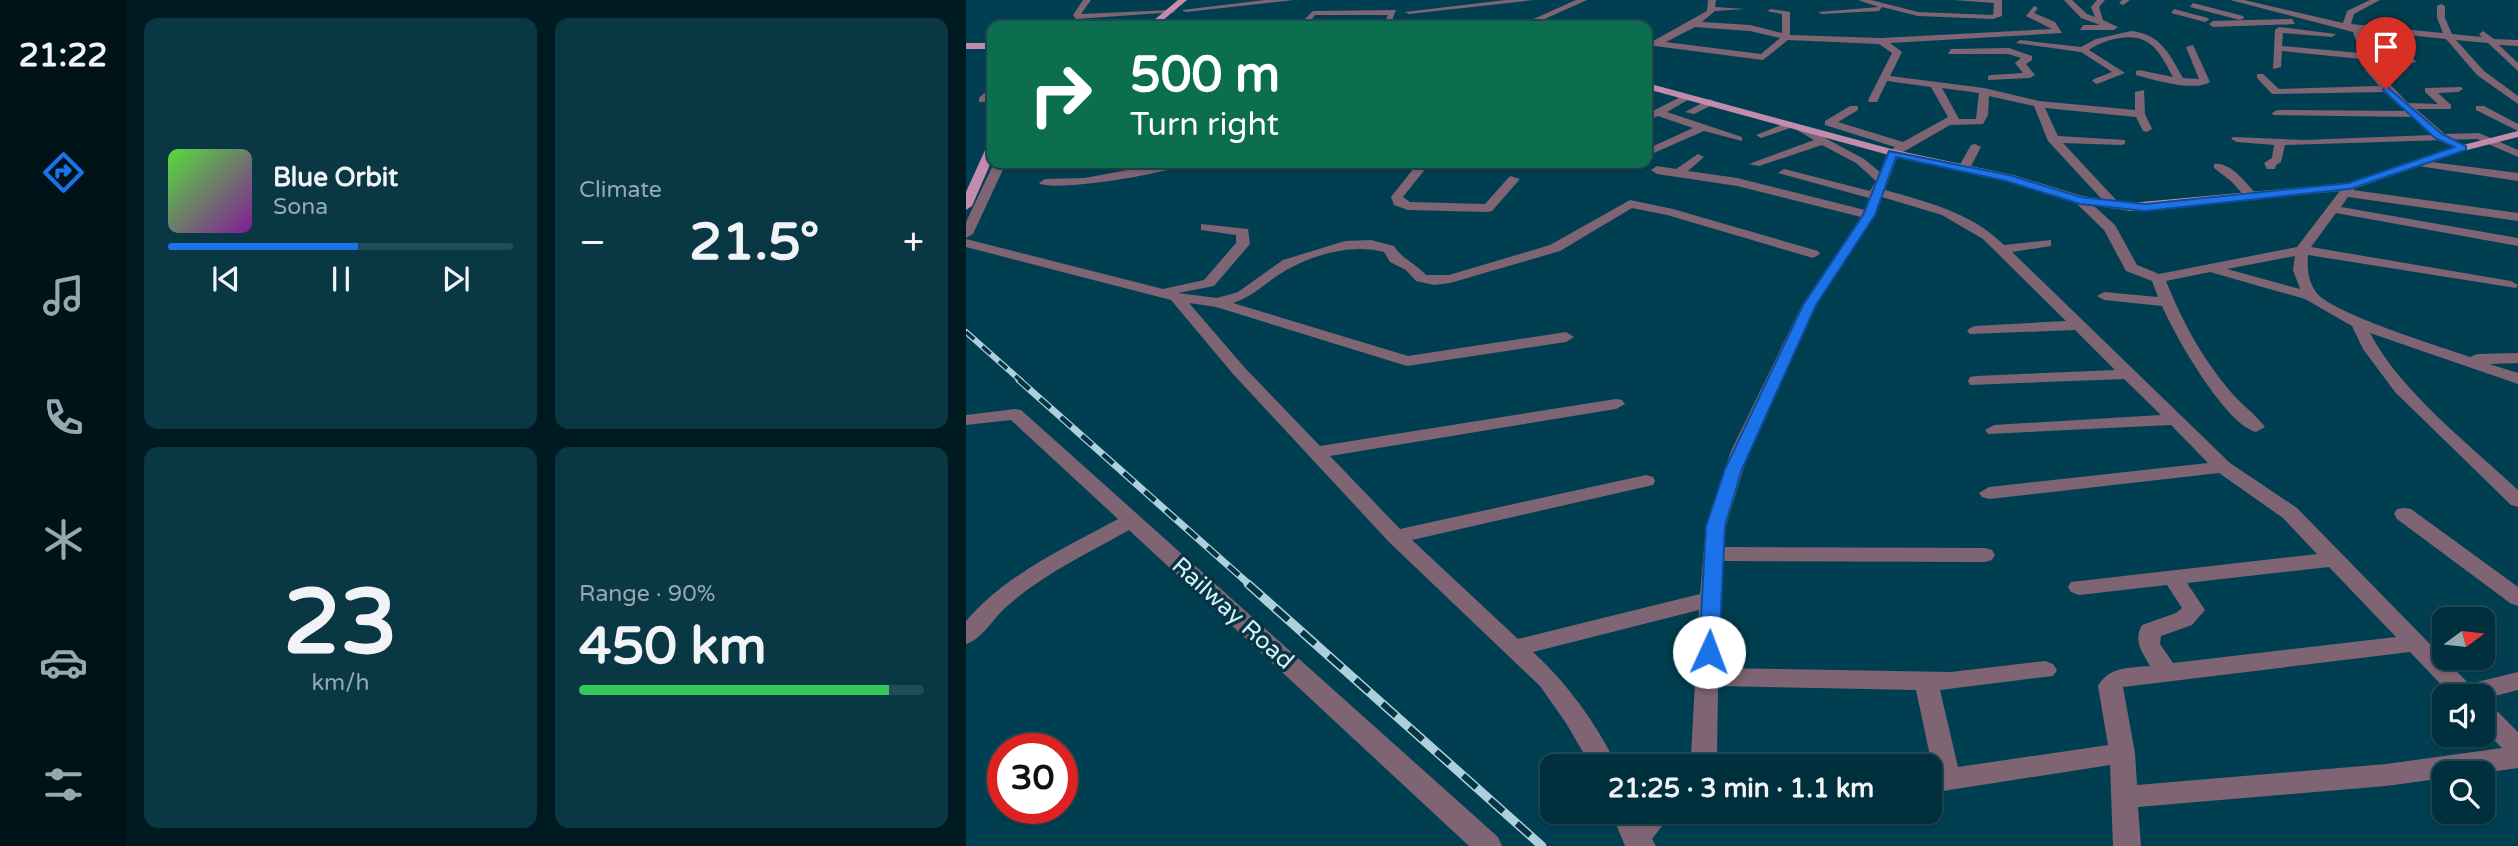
<!DOCTYPE html>
<html lang="en">
<head>
<meta charset="utf-8">
<style>
  body { margin:0; font-family:"Varela Round",sans-serif; background:#0a3744; color:#f1f3f6; height:100vh; display:flex; flex-direction:column; font-size:26px; white-space:nowrap }
  * { box-sizing:border-box; margin:0 }
  p { font-size:23px; color:#95a9b0 }
  .icon { flex:none; width:38px; height:38px; fill:none; stroke:currentColor; stroke-width:2; stroke-linecap:round; stroke-linejoin:round }
  .map { position:relative; flex:1; overflow:hidden }
  .sheet { display:flex; flex-direction:column; gap:18px; padding:18px; background:#001a22; width:840px }
  .sheet>* { flex:none }
  .banner { position:absolute; left:21px; top:21px; width:665px; height:147px; border-radius:14px; box-shadow:0 2px 5px #0004,0 0 0 2px #224a57; background:#0b6e4f; color:#fff; overflow:hidden }
  .needle { width:46px; rotate:75deg }
  .tools { position:absolute; left:1466px; top:607px; display:grid; gap:14px }
  .tools a { display:grid; place-items:center; width:63px; height:63px; border-radius:14px; background:#002f3d; box-shadow:0 2px 5px #0004,0 0 0 2px #224a57; font-size:35px }
  .speed { position:absolute; left:21px; top:733px; display:flex; gap:14px; font-size:35px; font-weight:700; text-align:center }
  .speed>* { display:grid; place-content:center; width:91px; height:91px; border-radius:50%; background:#002f3d; box-shadow:0 2px 5px #0004,0 0 0 2px #224a57; line-height:1 }
  .speed .limit { border:10px solid #d22; background:#fff; color:#111 }
  .pin { position:absolute; display:grid; place-items:center; width:60px; height:60px; color:#fff; margin:-72px -30px; border-radius:50% 50% 50% 0; rotate:-45deg; box-shadow:0 0 7px #0007 }
  .pin .icon { rotate:45deg }
  .me { position:absolute; width:77px; margin:-38px; rotate:2deg; stroke-linejoin:round; filter:drop-shadow(0 0 5px #0008) }
  .turn { display:flex; align-items:center; gap:24px; height:147px; padding:0 28px; font-size:32px }
  .turn .icon { width:91px; height:91px; stroke-width:2.5 }
  .turn b { display:block; font-size:49px; line-height:60px }
  .big { font-size:52px; font-weight:800; line-height:1.1 }
  .sheet .tile { flex:1; display:flex; flex-direction:column; justify-content:center; gap:10px; min-width:0; padding:0 24px; border-radius:14px; background:#0a3744 }
  .sheet .dial { align-items:center; gap:0 }
  .dial b { font-size:91px; line-height:1 }
  .song { display:flex; align-items:center; gap:21px }
  .cover { width:84px; height:84px; border-radius:10px; background:linear-gradient(135deg,hsl(110 70% 55%),hsl(290 70% 35%)) }
  .played { height:7px; border-radius:4px; background:linear-gradient(90deg,#1a73e8 55%,#224a57 55%) }
  .keys { display:flex; justify-content:space-around; direction:ltr }
  .heat { display:flex; justify-content:space-between; align-items:center; font-size:38px; direction:ltr }
  .charge { height:10px; border-radius:5px; background:linear-gradient(90deg,#34c759 90%,#224a57 0) }
  .sheet .tiles { flex:1; display:grid; gap:18px; grid-template-columns:repeat(2,1fr) }
  .trip { position:absolute; left:574px; top:754px; width:402px; height:70px; border-radius:14px; background:#002f3d; box-shadow:0 2px 5px #0004,0 0 0 2px #224a57; font-weight:800; line-height:70px; text-align:center }
  main { display:flex; flex:1; min-height:0 }
  .tab-bar { display:flex; flex-direction:column; width:126px; justify-content:space-around; align-items:center; background:#001318; color:#95a9b0 }
  .tab-bar .icon { width:49px; height:49px }
  .tab-bar .active { color:#1a73e8 }
  .tab-bar b { font-size:32px; color:#f1f3f6 }
  .map>svg:first-child { display:block }
  .lines { fill:none; stroke-linecap:round; stroke-linejoin:round }
  .minor { fill:#7f6473; fill-rule:evenodd }
  .major { fill:#c48cac; fill-rule:evenodd }
  .rail-far2-casing { stroke:#add0dc; stroke-width:6 }
  .rail-far1-casing { stroke:#add0dc; stroke-width:7 }
  .rail-casing { stroke:#add0dc; stroke-width:9 }
  .rail-far2 { stroke:#063442; stroke-width:3.5; stroke-dasharray:11; stroke-linecap:butt }
  .rail-far1 { stroke:#063442; stroke-width:4.5; stroke-dasharray:14; stroke-linecap:butt }
  .rail { stroke:#063442; stroke-width:6; stroke-dasharray:18; stroke-linecap:butt }
  .route { fill:#1a73e8; stroke:#114b97; stroke-width:2 }
  .labels { text-anchor:middle; stroke-width:7; stroke-linejoin:round; paint-order:stroke }
  .near-street-label { font-size:24px; fill:#d4f0fb; stroke:#063442 }
</style>
</head>
<body>
<main>
<nav class="tab-bar">
<b>21:22</b>
<svg class="icon active" aria-label="directions" viewBox="0 0 24 24"><path d="M12 3l9 9-9 9-9-9zM9 14v-3h6M13 9l2 2-2 2"/></svg>
<svg class="icon" aria-label="music" viewBox="0 0 24 24"><path d="M9 18V5l10-2v13"/><circle cx="6" cy="18" r="3"/><circle cx="16" cy="16" r="3"/></svg>
<svg class="icon" aria-label="phone" viewBox="0 0 24 24"><path d="M5 4h4l2 5-3 2q2 4 5 5l2-3 5 2v4C11 20 4 13 5 4z"/></svg>
<svg class="icon" aria-label="climate" viewBox="0 0 24 24"><path d="M12 3v18M4 7l16 10M4 17L20 7"/></svg>
<svg class="icon" aria-label="car" viewBox="0 0 24 24"><path d="M5 17H2v-5l4-1 3-4h7l3 4 3 1v5h-3M9 17h6M6 11h13"/><circle cx="7" cy="17" r="2"/><circle cx="17" cy="17" r="2"/></svg>
<svg class="icon" aria-label="filters" viewBox="0 0 24 24"><path d="M4 7h16M4 17h16"/><circle cx="9" cy="7" r="2"/><circle cx="15" cy="17" r="2"/></svg>
</nav>
<section class="sheet">
<div class="tiles">
<div class="tile">
<div class="song"><i class="cover"></i><div><b>Blue Orbit</b><p>Sona</p></div></div>
<div class="played"></div>
<div class="keys"><svg class="icon" aria-label="previous" viewBox="0 0 24 24"><path d="M18 5L8 12l10 7zM5 5v14"/></svg><svg class="icon" aria-label="pause" viewBox="0 0 24 24"><path d="M8 5v14M16 5v14"/></svg><svg class="icon" aria-label="next" viewBox="0 0 24 24"><path d="M6 5l10 7-10 7zM19 5v14"/></svg></div>
</div>
<div class="tile"><p>Climate</p>
<div class="heat"><a>−</a><b class="big">21.5°</b><a>+</a></div>
</div>
<div class="tile dial"><b>23</b><p>km/h</p></div>
<div class="tile"><p>Range · 90%</p><b class="big">450 km</b><div class="charge"></div></div>
</div>
</section>
<div class="map">
<svg width="1552" height="846" viewBox="0 0 1552 846">
  <rect width="100%" height="100%" fill="#003f51"/>
  <g class="lines">
    <path class="minor" d="M 117,0 L 125,0 L 115,14 L 206,10 L 210,12 L 110,19 L 107,15 Z
      M 299,0 L 328,0 L 220,12 L 216,10 Z
      M 540,0 L 568,0 L 443,14 L 439,12 Z
      M 610,0 L 621,0 L 563,26 L 552,26 Z
      M 742,0 L 750,0 L 749,7 L 779,9 L 749,11 L 736,22 L 784,25 L 816,33 L 816,14 L 801,11 L 805,9 L 824,12 L 824,35 L 915,38 L 1086,29 L 1060,16 L 1068,6 L 1072,8 L 1068,13 L 1089,22 L 1096,33 L 924,43 L 936,52 L 924,76 L 1018,88 L 1073,101 L 1169,110 L 1169,92 L 1178,90 L 1179,114 L 1186,129 L 1181,132 L 1177,131 L 1170,117 L 1079,108 L 1092,136 L 1159,140 L 1159,144 L 1155,145 L 1097,143 L 1152,202 L 1152,208 L 1144,208 L 1082,141 L 1068,106 L 1023,96 L 1022,115 L 1017,124 L 984,125 L 932,155 L 919,190 C 962,202 1006,213 1038,245 L 1085,240 L 1085,246 L 1046,252 L 1264,463 L 1331,508 L 1503,684 L 1552,672 L 1552,690 L 1517,699 L 1517,696 L 1486,696 L 1444,652 L 1157,687 L 1169,753 L 1171,785 L 1420,764 L 1536,748 L 1517,729 L 1517,703 L 1526,706 L 1552,732 L 1552,768 L 1510,774 L 1479,774 L 1479,778 L 1420,786 L 1172,807 L 1175,846 L 1147,846 L 1144,765 L 964,793 L 964,771 L 967,770 L 950,690 L 752,686 L 751,755 L 745,766 L 721,766 L 725,755 L 733,610 L 567,652 C 602,684 630,723 651,766 L 625,766 L 600,723 L 574,686 L 423,542 L 267,374 L 205,300 L 0,247 L 0,239 L 197,289 L 238,280 L 270,243 L 270,235 L 235,230 L 235,224 L 282,229 L 284,244 L 248,286 L 212,293 L 251,298 L 272,292 L 317,260 L 379,241 L 405,240 L 428,246 C 436,259 449,263 460,275 L 483,275 L 584,245 L 664,200 L 707,209 L 852,251 L 854,254 L 847,258 L 701,215 L 666,208 L 594,251 L 484,283 L 468,285 L 450,281 L 440,270 L 424,262 L 418,252 C 389,244 354,253 328,266 C 306,276 291,295 267,303 L 442,356 L 600,332 L 608,337 L 600,342 L 441,366 L 250,307 L 223,303 L 279,368 L 354,446 L 650,399 L 656,400 L 659,404 L 650,409 L 364,456 L 434,529 L 680,475 L 687,477 L 689,481 L 687,485 L 446,540 L 552,639 L 734,594 L 740,526 L 765,451 L 836,305 L 895,217 L 771,186 L 691,174 L 685,170 L 691,166 L 710,169 L 732,154 L 738,157 L 722,171 L 771,178 L 899,210 L 903,198 L 812,173 L 818,169 L 904,191 L 910,181 L 890,163 L 856,145 L 793,166 L 783,164 L 848,140 L 831,130 L 830,128 L 835,125 L 898,159 L 914,172 L 921,153 L 929,147 L 859,125 L 859,121 L 884,106 L 892,106 L 892,110 L 872,122 L 937,142 L 982,117 L 965,87 L 921,81 L 911,102 L 903,102 L 902,100 L 926,53 L 913,44 L 822,40 L 797,60 L 681,45 L 681,39 L 689,40 L 741,11 ZM 729,27 L 784,31 L 814,38 L 795,54 L 700,42 ZM 976,88 L 1013,93 L 1010,119 L 993,119 ZM 916,197 L 976,215 L 1017,239 L 1100,321 L 1009,326 L 1004,328 L 1001,331 L 1004,334 L 1109,330 L 1149,370 L 1010,376 L 1004,377 L 1002,381 L 1004,385 L 1158,379 L 1195,415 L 1028,425 L 1019,430 L 1022,434 L 1205,425 L 1242,463 L 1023,487 L 1013,493 L 1016,497 L 1023,499 L 1253,473 L 1317,518 L 1351,554 L 1105,582 L 1102,587 L 1105,592 L 1113,595 L 1201,585 L 1216,608 L 1210,613 L 1176,625 C 1167,641 1176,652 1184,666 C 1164,668 1143,666 1132,686 L 1142,745 L 992,767 L 974,690 L 1087,676 L 1091,670 L 1087,664 L 1079,661 L 985,672 L 753,668 L 756,561 L 1019,562 L 1026,560 L 1029,555 L 1026,550 L 1019,548 L 757,547 L 760,526 L 783,451 L 850,305 L 909,215 ZM 1363,567 L 1430,637 L 1207,663 L 1194,644 L 1195,636 L 1226,625 L 1239,610 L 1221,583 Z
      M 892,0 L 905,0 L 952,12 L 1027,15 L 1028,3 L 987,0 L 1036,0 L 1036,16 L 1027,19 L 952,16 L 916,7 L 913,11 L 856,14 L 852,12 L 913,7 Z
      M 1098,0 L 1106,0 L 1121,14 L 1129,17 L 1125,7 L 1131,0 L 1139,0 L 1133,7 L 1137,20 L 1152,27 L 1148,30 L 1114,30 L 1117,25 L 1134,25 L 1115,18 Z
      M 1156,0 L 1164,0 L 1157,5 L 1153,3 Z
      M 1264,0 L 1278,0 L 1377,23 L 1381,11 L 1404,0 L 1414,0 L 1388,14 L 1385,24 L 1477,33 L 1471,18 L 1471,6 L 1475,4 L 1479,6 L 1479,18 L 1486,34 L 1516,37 L 1513,34 L 1517,31 L 1528,39 L 1552,40 L 1552,46 L 1533,45 L 1552,63 L 1552,71 L 1522,43 L 1490,40 L 1518,71 L 1552,96 L 1552,104 L 1511,75 L 1480,39 L 1395,30 L 1400,45 L 1438,48 L 1450,62 L 1442,64 L 1432,52 L 1402,50 L 1410,70 L 1442,103 L 1472,104 L 1459,92 L 1459,88 L 1495,87 L 1497,89 L 1492,92 L 1472,93 L 1485,105 L 1485,109 L 1450,109 L 1479,134 L 1513,133 L 1552,150 L 1552,157 L 1511,139 L 1319,145 L 1315,162 L 1310,165 L 1309,169 L 1301,169 L 1298,163 L 1306,158 L 1308,145 L 1271,142 L 1265,139 L 1267,137 L 1338,140 L 1466,135 L 1446,117 L 1307,115 L 1306,113 L 1311,110 L 1439,111 L 1418,92 L 1306,94 L 1291,78 L 1291,74 L 1297,74 L 1313,89 L 1413,86 L 1400,71 L 1396,59 L 1316,51 L 1315,67 L 1307,69 L 1309,30 L 1313,27 L 1370,34 L 1366,37 L 1317,33 L 1316,46 L 1394,53 L 1387,32 Z
      M 1227,3 L 1277,16 L 1278,18 L 1274,20 L 1224,7 Z
      M 1208,9 L 1242,18 L 1243,20 L 1239,22 L 1205,13 Z
      M 430,10 L 424,26 L 332,26 L 347,11 ZM 349,15 L 422,15 L 419,21 L 343,23 Z
      M 1326,19 L 1329,24 L 1247,27 L 1243,24 L 1247,21 Z
      M 1165,31 C 1195,34 1203,54 1217,78 L 1233,79 L 1220,47 L 1227,45 L 1244,82 C 1228,92 1188,80 1170,75 L 1170,71 L 1173,70 L 1207,77 C 1194,53 1185,33 1154,38 C 1143,40 1132,43 1123,50 L 1159,73 L 1131,84 L 1126,81 L 1128,79 L 1146,72 L 1115,52 L 1050,43 L 1054,40 L 1115,47 L 1130,39 Z
      M 985,49 L 1043,48 L 1066,56 L 1066,60 L 1060,64 L 1069,75 L 1064,78 L 1022,80 L 1022,76 L 1025,75 L 1057,73 L 1049,63 L 1055,58 L 1042,54 L 982,54 Z
      M 26,86 L 26,95 L 21,102 L 13,102 L 13,98 Z
      M 718,95 L 727,97 L 701,112 L 776,137 L 776,141 L 738,131 L 681,156 L 681,149 L 727,128 L 692,116 L 681,121 L 681,114 Z
      M 744,99 L 749,102 L 748,104 L 728,114 L 719,112 Z
      M 1510,106 L 1518,106 L 1552,124 L 1552,131 L 1510,110 Z
      M 823,122 L 828,125 L 827,127 L 795,138 L 790,135 Z
      M 1009,144 L 1015,147 L 1004,168 L 994,170 L 992,168 L 1005,145 Z
      M 1450,160 L 1552,173 L 1552,181 L 1446,165 L 1446,161 Z
      M 28,163 L 40,163 L 7,234 L 0,238 L 0,222 Z
      M 199,163 L 221,163 C 207,173 86,193 73,183 L 79,179 L 119,178 Z
      M 452,163 L 464,163 L 437,197 L 444,202 L 519,204 L 544,176 L 554,179 L 526,211 L 522,212 L 442,210 L 428,205 L 425,197 Z
      M 1248,164 C 1265,162 1280,183 1290,194 L 1290,200 L 1282,200 L 1266,182 L 1248,168 Z
      M 1384,182 L 1390,186 L 1387,190 L 1552,213 L 1552,221 L 1382,197 L 1375,207 L 1552,238 L 1552,246 L 1370,213 L 1345,247 L 1545,281 L 1552,285 L 1550,288 L 1342,255 C 1341,268 1342,281 1350,292 C 1364,313 1476,347 1504,357 L 1511,354 L 1552,353 L 1552,363 L 1523,364 L 1552,373 L 1552,384 L 1404,333 C 1434,391 1504,445 1552,490 L 1552,507 L 1545,505 L 1429,392 L 1397,349 L 1386,326 L 1339,299 L 1244,272 L 1200,281 C 1216,321 1236,358 1264,391 C 1275,404 1289,414 1299,427 L 1290,432 C 1259,424 1209,336 1196,306 L 1138,300 L 1131,296 L 1138,292 L 1192,297 L 1186,281 L 1160,271 L 1138,230 L 1110,203 L 1110,197 L 1118,197 L 1149,225 L 1171,265 L 1193,274 L 1331,247 L 1380,183 ZM 1329,256 L 1327,270 L 1334,289 L 1261,269 Z
      M 49,409 L 55,410 L 532,837 L 536,846 L 503,846 L 163,530 C 121,554 75,575 39,608 C 27,619 15,640 0,644 L 0,621 C 40,574 99,548 152,519 L 45,420 L 0,425 L 0,415 Z
      M 1438,508 L 1445,509 L 1552,587 L 1552,606 L 1544,603 L 1431,519 L 1428,514 L 1431,509 Z
      M 645,812 L 671,812 L 673,816 L 677,812 L 707,812 L 686,839 L 690,846 L 659,846 Z"/>
    <path class="major" d="M 212,0 L 221,0 L 190,26 L 181,26 Z
      M 0,43 L 26,43 L 26,49 L 0,49 Z
      M 681,83 L 929,150 L 1047,175 L 1116,196 L 1165,203 L 1382,183 L 1493,146 L 1552,131 L 1552,137 L 1501,150 L 1384,190 L 1165,211 L 1110,203 L 1040,181 L 923,155 L 681,89 Z
      M 26,145 L 26,160 L 6,206 L 0,210 L 0,192 L 20,148 Z"/>
    <defs>
      <path id="rail-far2" d="M 0,332 L 55,381"/>
      <path id="rail-far1" d="M 53,380 L 284,585"/>
      <path id="rail" d="M 282,584 L 576,846"/>
    </defs>
    <use href="#rail-far2" class="rail-far2-casing"/>
    <use href="#rail-far1" class="rail-far1-casing"/>
    <use href="#rail" class="rail-casing"/>
    <use href="#rail-far2" class="rail-far2"/>
    <use href="#rail-far1" class="rail-far1"/>
    <use href="#rail" class="rail"/>
  </g>
  <path class="route" d="M 1420,86 L 1476,134 L 1500,146 L 1500,150 L 1384,189 L 1179,211 L 1114,204 L 1040,181 L 930,157 L 909,215 L 850,305 L 776,469 L 759,526 L 753,652 L 750,657 L 736,657 L 733,652 L 740,526 L 759,469 L 837,305 L 897,215 L 923,151 L 1043,175 L 1115,197 L 1179,204 L 1383,183 L 1488,147 L 1469,138 L 1417,90 Z"/>
  <g class="labels">
    <g class="near-street-label">
      <text transform="translate(267 613) rotate(42)" y="8">Railway Road</text>
    </g>
  </g>
</svg>
<div class="tools">
<a><svg class="needle" viewBox="-14 -14 28 28"><path d="M0-13l5 13h-10z" fill="#e53935"/><path d="M0 13l5-13h-10z" fill="#95a9b0"/></svg></a>
<a><svg class="icon" aria-label="sound" viewBox="0 0 24 24"><path d="M4 9h4l5-4v14l-5-4H4zM17 9q2 3 0 6"/></svg></a>
<a><svg class="icon" aria-label="search" viewBox="0 0 24 24"><circle cx="10" cy="10" r="6"/><path d="M15 15l6 6"/></svg></a>
</div>
<div class="speed"><div class="limit">30</div></div>
<div class="pin" style="left:1420px;top:89px;background:#d93025"><svg class="icon" aria-label="arrive" viewBox="0 0 24 24"><path d="M6 21V4h12l-3 4 3 4H6"/></svg></div>
<svg class="me" style="left:743px;top:652px" viewBox="-20 -20 40 40"><circle r="19" fill="#fff"/><path d="M0-13L10 11 0 6-10 11z" fill="#1a73e8"/></svg>
<div class="trip">21:25 · 3 min · 1.1 km</div>
<div class="banner">
<div class="turn"><svg class="icon" aria-label="right" viewBox="0 0 24 24"><path d="M7 20v-9h11M14 6l5 5-5 5"/></svg><div><b>500 m</b>Turn right</div></div>
</div>
</div>
</main>
</body>
</html>
